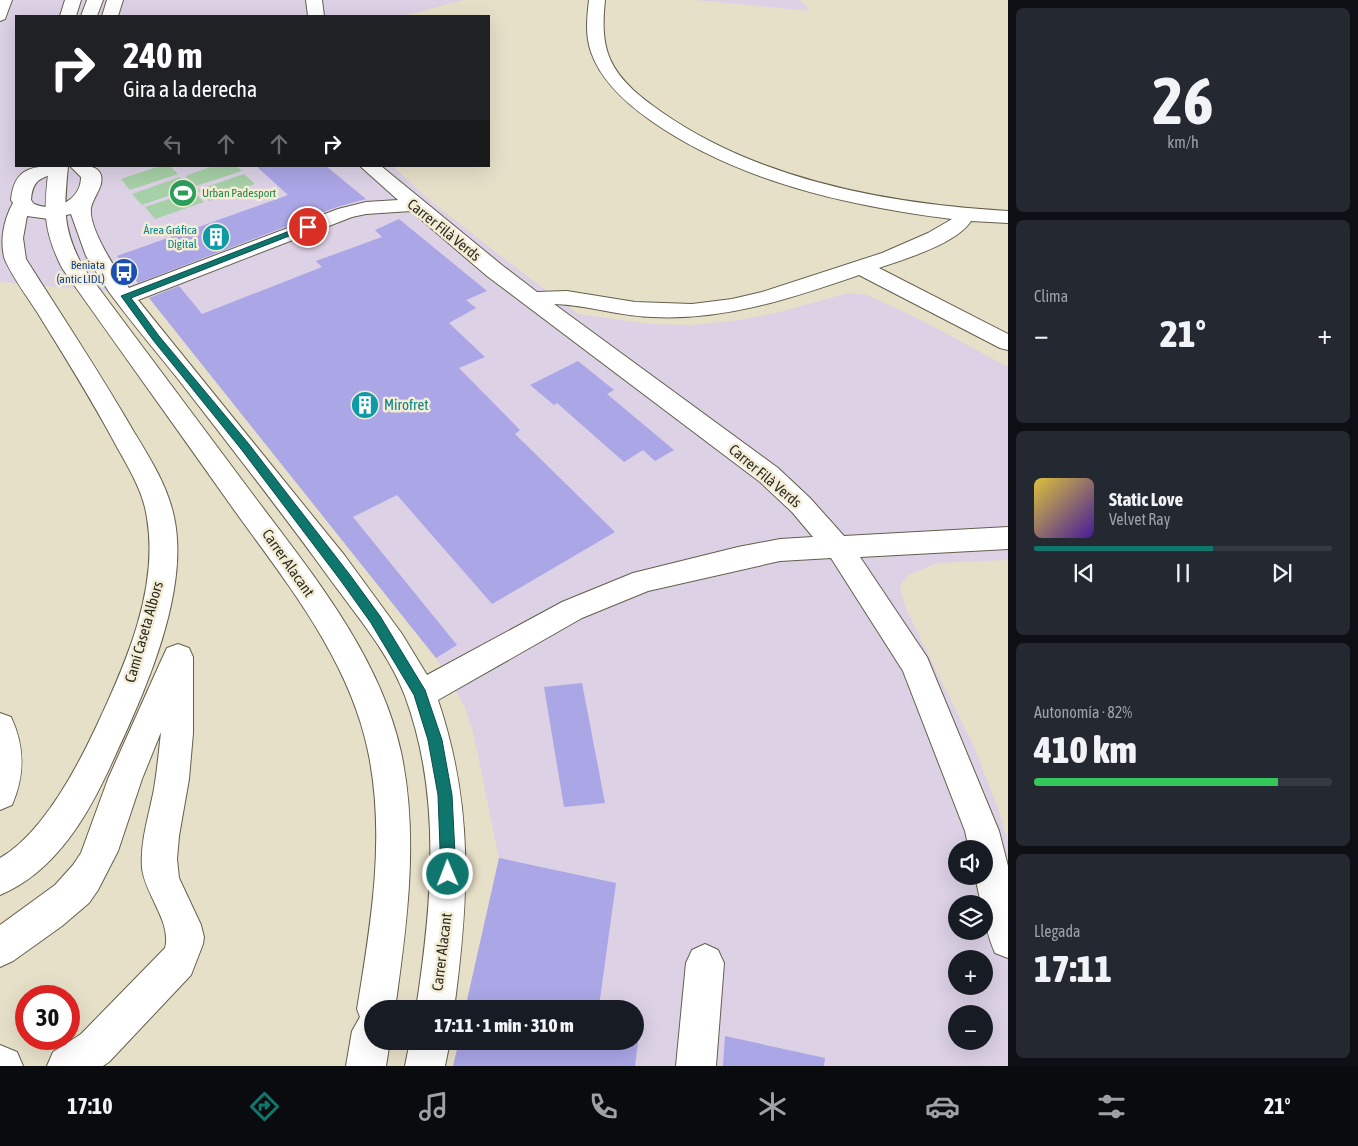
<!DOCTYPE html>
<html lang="es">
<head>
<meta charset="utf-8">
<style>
  body { margin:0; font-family:"Asap Condensed",sans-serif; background:#242831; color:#f1f3f6; height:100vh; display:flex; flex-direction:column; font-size:19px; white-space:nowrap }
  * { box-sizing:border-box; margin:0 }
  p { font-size:16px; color:#9ea1a6 }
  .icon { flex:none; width:28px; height:28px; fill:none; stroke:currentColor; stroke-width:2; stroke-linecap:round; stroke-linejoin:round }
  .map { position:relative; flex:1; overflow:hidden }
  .side { display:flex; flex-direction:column; gap:8px; padding:8px; background:#0d0f14; width:350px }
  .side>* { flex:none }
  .guide { position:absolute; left:15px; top:15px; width:475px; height:152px; border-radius:0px; box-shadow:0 5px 20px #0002; background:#202124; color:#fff; overflow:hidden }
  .fabs { position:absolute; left:948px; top:840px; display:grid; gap:10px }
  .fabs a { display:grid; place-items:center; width:45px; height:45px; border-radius:50%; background:#171b24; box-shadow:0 5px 20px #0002; font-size:25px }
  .speed { position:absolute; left:15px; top:985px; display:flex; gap:10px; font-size:25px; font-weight:700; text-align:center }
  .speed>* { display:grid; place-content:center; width:65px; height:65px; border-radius:50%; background:#171b24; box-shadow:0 5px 20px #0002; line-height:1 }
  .speed .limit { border:8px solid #d22; background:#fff; color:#111 }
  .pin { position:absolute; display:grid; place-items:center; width:42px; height:42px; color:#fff; margin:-21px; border:2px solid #fff; border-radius:50%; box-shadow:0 1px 5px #0007 }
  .me { position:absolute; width:55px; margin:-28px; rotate:359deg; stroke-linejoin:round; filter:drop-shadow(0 0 4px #0008) }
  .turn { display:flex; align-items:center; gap:18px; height:105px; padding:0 25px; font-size:22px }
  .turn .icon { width:65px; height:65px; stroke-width:2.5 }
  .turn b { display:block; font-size:35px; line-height:42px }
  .lanes { display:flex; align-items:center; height:48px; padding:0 25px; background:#0003; justify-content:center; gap:25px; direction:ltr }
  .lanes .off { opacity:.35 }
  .big { font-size:38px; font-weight:800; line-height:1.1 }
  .side .widget { flex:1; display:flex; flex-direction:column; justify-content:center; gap:8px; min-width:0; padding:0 18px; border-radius:8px; background:#242831 }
  .side .dial { align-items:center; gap:0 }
  .dial b { font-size:65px; line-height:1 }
  .song { display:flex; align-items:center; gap:15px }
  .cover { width:60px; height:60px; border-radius:8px; background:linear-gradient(135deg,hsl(50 70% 55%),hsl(260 70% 35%)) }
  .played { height:5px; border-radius:2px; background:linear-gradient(90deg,#0f766e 60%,#363941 60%) }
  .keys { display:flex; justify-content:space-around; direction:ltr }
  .heat { display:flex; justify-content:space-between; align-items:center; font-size:28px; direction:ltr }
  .charge { height:8px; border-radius:4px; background:linear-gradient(90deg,#34c759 82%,#363941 0) }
  .trip { position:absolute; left:364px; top:1000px; width:280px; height:50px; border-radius:25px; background:#171b24; box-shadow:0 5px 20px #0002; font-weight:800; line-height:50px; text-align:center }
  .tab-bar { display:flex; height:80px; justify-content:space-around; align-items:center; background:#090b0e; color:#9ea1a6 }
  .tab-bar .icon { width:35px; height:35px }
  .tab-bar .on { color:#0f766e }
  .tab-bar b { font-size:22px; color:#f1f3f6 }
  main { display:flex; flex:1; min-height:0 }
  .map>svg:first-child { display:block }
  .industrial { fill:#dcd1e5; fill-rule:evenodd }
  .green { fill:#a6d0a7 }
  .building { fill:#aba6e6 }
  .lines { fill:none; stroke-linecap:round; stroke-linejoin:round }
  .minor-casing { stroke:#645e4b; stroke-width:2 }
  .major-casing { stroke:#645e4b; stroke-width:2 }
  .minor { fill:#fff; fill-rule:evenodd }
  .major { fill:#fff; fill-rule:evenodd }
  .route { fill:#0f766e; stroke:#0a4d48 }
  .labels { text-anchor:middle; stroke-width:5; stroke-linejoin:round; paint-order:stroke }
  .far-leisure-label { font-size:12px; fill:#27864d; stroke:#f4edd6; text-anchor:start }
  .far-culture-label { font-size:12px; fill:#0d838f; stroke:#f4edd6; text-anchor:end }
  .far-transit-label { font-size:12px; fill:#164399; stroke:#f4edd6; text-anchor:end }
  .street-label { font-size:15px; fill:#2e2b23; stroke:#f4edd6 }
  .culture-label { font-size:15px; fill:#0d838f; stroke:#f4edd6; text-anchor:start }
</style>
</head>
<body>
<main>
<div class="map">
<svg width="1008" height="1066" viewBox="0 0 1008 1066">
  <rect width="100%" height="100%" fill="#e7e0c9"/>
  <path class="industrial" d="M 0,0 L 463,0 L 404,16 L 16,16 L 16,166 L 393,166 L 427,198 L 498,254 L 578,314 L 650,324 L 692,325 L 738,320 L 776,313 L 848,293 L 867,295 L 917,318 L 1008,367 L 1008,560 L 937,563 L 909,575 L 902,583 L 900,589 L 906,609 L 974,747 L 997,806 L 1008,842 L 1008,1066 L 454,1066 L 635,1041 L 635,1009 L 466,1009 L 499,858 L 473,732 L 465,707 L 436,658 L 147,295 L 0,282 ZM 956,849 L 984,849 L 984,876 L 956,876 ZM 956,904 L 984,904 L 984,931 L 956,931 ZM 956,959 L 984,959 L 984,986 L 956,986 ZM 956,1014 L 984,1014 L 984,1041 L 956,1041 Z
    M 695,0 L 800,0 L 810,11 Z"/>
  <path class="green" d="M 160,166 L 170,166 L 178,174 L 130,190 L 121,179 Z
    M 213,166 L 237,166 L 242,171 L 196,186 L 185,176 Z
    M 244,174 L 255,184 L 209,201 L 198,190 Z
    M 180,177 L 190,188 L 142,205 L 132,194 Z
    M 193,191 L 204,202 L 155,219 L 145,207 Z"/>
  <path class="building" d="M 256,166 L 326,166 L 366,199 L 337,207 L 138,283 L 117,256 L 288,195 Z
    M 399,219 L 487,291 L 466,300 L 476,308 L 449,323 L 485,357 L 459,368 L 520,430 L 515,434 L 615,532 L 492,604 L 397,495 L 353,517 L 457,645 L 436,658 L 149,298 L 179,286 L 202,314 L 322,267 L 316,261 L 382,237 L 375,230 Z
    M 578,361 L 614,390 L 607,394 L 674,450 L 655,461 L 643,450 L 624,462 L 557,403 L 554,405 L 530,385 Z
    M 582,683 L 605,803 L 564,807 L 544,687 Z
    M 499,858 L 616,883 L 599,1006 L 607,1009 L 465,1009 Z
    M 635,1016 L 641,1018 L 635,1066 L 453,1066 L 459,1041 L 635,1041 Z
    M 725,1036 L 825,1058 L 824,1066 L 723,1066 Z"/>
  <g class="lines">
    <defs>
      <path id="minor" d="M 0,0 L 12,0 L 5,19 L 0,21 Z
        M 65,0 L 81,0 L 76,16 L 60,16 Z
        M 107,0 L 123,0 L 118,16 L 102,16 Z
        M 306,0 L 322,0 L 324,16 L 308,16 Z
        M 589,0 L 605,0 C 603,21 602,40 610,59 C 620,82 643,99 663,113 C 761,181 890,204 1008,211 L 1008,223 L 971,221 C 956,244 905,259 879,268 L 1008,334 L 1008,350 L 1000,348 L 859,275 C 792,298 725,321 652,317 C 619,316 587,305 554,304 L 778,468 L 810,498 L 844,536 L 1008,527 L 1008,549 L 860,557 L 927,657 L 999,831 L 1008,866 L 1008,958 L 995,953 C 988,937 984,921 984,904 L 981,904 L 975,876 L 984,876 L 984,849 L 969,849 L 965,831 L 903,671 L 831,558 L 780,561 L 648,591 L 582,618 L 438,700 C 474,807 469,898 454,1009 L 416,1009 C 432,905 442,796 405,696 C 389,653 356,615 330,579 C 281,511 229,445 178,379 C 155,350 131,322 109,292 L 86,256 L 71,214 L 49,219 L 27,216 L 23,238 L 26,259 C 62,316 100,373 134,432 C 150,458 168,487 174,517 C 190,590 146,690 115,756 C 91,810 58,871 0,895 L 0,858 C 42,834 77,768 97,725 C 126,663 159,588 147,518 C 144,494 130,470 118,449 C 93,402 65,357 37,312 C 28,298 9,272 4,257 C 0,239 4,219 13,203 L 11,200 C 14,167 33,166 60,166 C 50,182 33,171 31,200 L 34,204 C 55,213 81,200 81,177 L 70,166 C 79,166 97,163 101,175 C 104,187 93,197 91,208 C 88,228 117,272 129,288 L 338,209 L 366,202 L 398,200 L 360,166 L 381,166 L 503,266 L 537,292 L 567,291 L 635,302 L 692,304 L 732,299 L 762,292 L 882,253 L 928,233 L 952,219 C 848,206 736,181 650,120 C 626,103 601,81 591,52 C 585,35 587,17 589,0 ZM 411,211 L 487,276 L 760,482 L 792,512 L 813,537 L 780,539 L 738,547 L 633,573 L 562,602 L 427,675 L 402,634 L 345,556 L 138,300 L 352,217 L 366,214 Z
        M 178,644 L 189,648 L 193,657 L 193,733 L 189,779 L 179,836 L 177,859 L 179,878 L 201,925 L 204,937 L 203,944 L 191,975 L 109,1062 L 103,1066 L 47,1066 L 53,1052 L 81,1034 L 165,948 C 172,922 145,895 142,868 C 140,842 149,815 154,789 C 157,771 159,751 161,732 L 142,779 L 118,851 L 98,890 L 89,903 L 62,926 L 13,961 L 0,967 L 0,925 L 55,885 L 73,865 L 81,853 L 108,779 L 160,663 L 167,648 Z
        M 0,713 L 11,717 C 25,747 25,775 12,805 L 0,810 Z
        M 705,944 L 718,950 L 724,963 L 716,1066 L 676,1066 L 686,963 L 692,950 Z
        M 410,1041 L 450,1041 L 445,1066 L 405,1066 Z
        M 0,1045 L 17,1052 L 23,1066 L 0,1066 Z"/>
      <path id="major" d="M 87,0 L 103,0 L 97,16 L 81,16 Z
        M 49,166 L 68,166 C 64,209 62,228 83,267 C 137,339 191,412 245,484 C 305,565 379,651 401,752 C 419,837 407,924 395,1009 L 372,1009 L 372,1041 L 390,1041 L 386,1066 L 346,1066 L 352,1031 L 360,1017 L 357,1009 C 371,924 386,836 368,751 C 349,659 286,582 232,507 C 176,427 118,348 62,268 C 42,228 44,209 49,166 Z"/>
    </defs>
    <use href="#minor" class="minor-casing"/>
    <use href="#major" class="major-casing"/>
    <use href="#minor" class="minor"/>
    <use href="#major" class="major"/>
  </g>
  <path class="route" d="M 305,225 L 312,227 L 131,298 L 159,336 L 248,443 L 350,575 L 380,616 L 425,690 L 442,740 L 452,795 L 456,874 L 453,879 L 448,882 L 443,879 L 441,874 L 438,795 L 428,740 L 414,695 L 371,623 L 341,581 L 241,449 L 153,340 L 121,296 Z"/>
  <defs>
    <symbol id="stadium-disc" viewBox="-11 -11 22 22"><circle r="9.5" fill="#2e9e5b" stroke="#f4edd6"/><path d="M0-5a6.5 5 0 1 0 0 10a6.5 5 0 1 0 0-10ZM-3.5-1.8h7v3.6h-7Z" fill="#fff"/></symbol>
    <symbol id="building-disc" viewBox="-11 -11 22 22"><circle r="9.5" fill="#0f9aa8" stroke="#f4edd6"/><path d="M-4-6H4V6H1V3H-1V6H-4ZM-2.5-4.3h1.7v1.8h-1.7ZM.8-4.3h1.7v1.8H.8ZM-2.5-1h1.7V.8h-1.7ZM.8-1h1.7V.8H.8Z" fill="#fff"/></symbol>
    <symbol id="bus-disc" viewBox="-11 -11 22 22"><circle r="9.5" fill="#1a4fb4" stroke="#f4edd6"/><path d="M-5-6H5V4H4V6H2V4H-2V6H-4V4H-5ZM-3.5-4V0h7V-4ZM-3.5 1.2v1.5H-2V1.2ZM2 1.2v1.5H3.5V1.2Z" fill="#fff"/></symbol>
  </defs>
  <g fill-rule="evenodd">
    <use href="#stadium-disc" x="167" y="177" width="32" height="32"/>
    <use href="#building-disc" x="200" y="221" width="32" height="32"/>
    <use href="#bus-disc" x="108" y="256" width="32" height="32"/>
    <use href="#building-disc" x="349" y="389" width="32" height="32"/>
  </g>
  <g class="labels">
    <g class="far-leisure-label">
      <text x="202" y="197">Urban Padesport</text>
    </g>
    <g class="far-culture-label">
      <text x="197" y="234">Área Gráfica<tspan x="197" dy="14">Digital</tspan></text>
    </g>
    <g class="far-transit-label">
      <text x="105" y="269">Beniata<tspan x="105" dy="14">(antic LIDL)</tspan></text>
    </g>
    <g class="street-label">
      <text transform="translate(444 230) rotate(39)" y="5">Carrer Filà Verds</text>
      <text transform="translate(765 476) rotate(40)" y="5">Carrer Filà Verds</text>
      <text transform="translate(288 563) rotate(55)" y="5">Carrer Alacant</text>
      <text transform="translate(144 632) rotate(-74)" y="5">Camí Caseta Albors</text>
      <text transform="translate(442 952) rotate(-83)" y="5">Carrer Alacant</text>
    </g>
    <g class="culture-label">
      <text x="384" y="410">Mirofret</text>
    </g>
  </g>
</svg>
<div class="fabs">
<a><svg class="icon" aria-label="sound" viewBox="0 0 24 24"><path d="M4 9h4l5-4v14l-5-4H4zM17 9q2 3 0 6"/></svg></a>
<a><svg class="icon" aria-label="layers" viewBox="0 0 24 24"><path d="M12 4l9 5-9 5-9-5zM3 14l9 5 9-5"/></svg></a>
<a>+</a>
<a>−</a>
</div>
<div class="speed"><div class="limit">30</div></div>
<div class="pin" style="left:308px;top:227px;background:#d93025"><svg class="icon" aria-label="arrive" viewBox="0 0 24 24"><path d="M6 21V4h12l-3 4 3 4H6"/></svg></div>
<svg class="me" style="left:448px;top:874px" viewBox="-20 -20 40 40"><circle r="17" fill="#0f766e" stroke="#fff" stroke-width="3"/><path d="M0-11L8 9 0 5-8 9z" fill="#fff"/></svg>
<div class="trip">17:11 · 1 min · 310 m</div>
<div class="guide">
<div class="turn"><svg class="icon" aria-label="right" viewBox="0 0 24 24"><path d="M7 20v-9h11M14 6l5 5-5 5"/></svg><div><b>240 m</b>Gira a la derecha</div></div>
<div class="lanes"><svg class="icon off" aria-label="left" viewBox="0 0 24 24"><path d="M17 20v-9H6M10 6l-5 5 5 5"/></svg><svg class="icon off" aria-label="ahead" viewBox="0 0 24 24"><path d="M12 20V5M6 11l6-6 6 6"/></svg><svg class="icon off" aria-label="ahead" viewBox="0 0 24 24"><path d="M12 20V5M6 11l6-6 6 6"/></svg><svg class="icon" aria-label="right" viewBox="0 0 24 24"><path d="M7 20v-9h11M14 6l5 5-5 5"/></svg></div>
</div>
</div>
<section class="side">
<div class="widget dial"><b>26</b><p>km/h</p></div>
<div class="widget"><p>Clima</p>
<div class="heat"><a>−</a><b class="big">21°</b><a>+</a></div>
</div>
<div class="widget">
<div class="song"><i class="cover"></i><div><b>Static Love</b><p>Velvet Ray</p></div></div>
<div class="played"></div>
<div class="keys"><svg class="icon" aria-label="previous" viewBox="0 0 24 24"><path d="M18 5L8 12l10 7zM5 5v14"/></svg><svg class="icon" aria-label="pause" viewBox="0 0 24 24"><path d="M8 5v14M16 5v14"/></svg><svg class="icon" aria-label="next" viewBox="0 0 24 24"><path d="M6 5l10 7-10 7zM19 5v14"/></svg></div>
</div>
<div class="widget"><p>Autonomía · 82%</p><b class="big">410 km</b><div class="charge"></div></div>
<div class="widget"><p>Llegada</p><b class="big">17:11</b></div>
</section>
</main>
<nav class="tab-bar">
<b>17:10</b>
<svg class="icon on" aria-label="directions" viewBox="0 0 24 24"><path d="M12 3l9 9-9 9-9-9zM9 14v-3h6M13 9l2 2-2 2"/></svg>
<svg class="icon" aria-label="music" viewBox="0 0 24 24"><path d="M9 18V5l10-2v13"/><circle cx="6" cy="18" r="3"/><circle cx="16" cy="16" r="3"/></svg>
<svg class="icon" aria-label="phone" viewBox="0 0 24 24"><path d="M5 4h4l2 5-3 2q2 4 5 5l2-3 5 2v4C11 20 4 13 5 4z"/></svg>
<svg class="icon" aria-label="climate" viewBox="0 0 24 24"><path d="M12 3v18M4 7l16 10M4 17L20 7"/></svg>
<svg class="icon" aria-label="car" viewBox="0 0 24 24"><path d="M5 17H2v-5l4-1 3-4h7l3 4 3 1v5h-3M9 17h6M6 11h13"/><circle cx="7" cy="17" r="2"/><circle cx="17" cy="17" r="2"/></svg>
<svg class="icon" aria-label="filters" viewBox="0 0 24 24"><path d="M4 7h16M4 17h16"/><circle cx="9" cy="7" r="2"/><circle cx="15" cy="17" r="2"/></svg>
<b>21°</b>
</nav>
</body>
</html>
